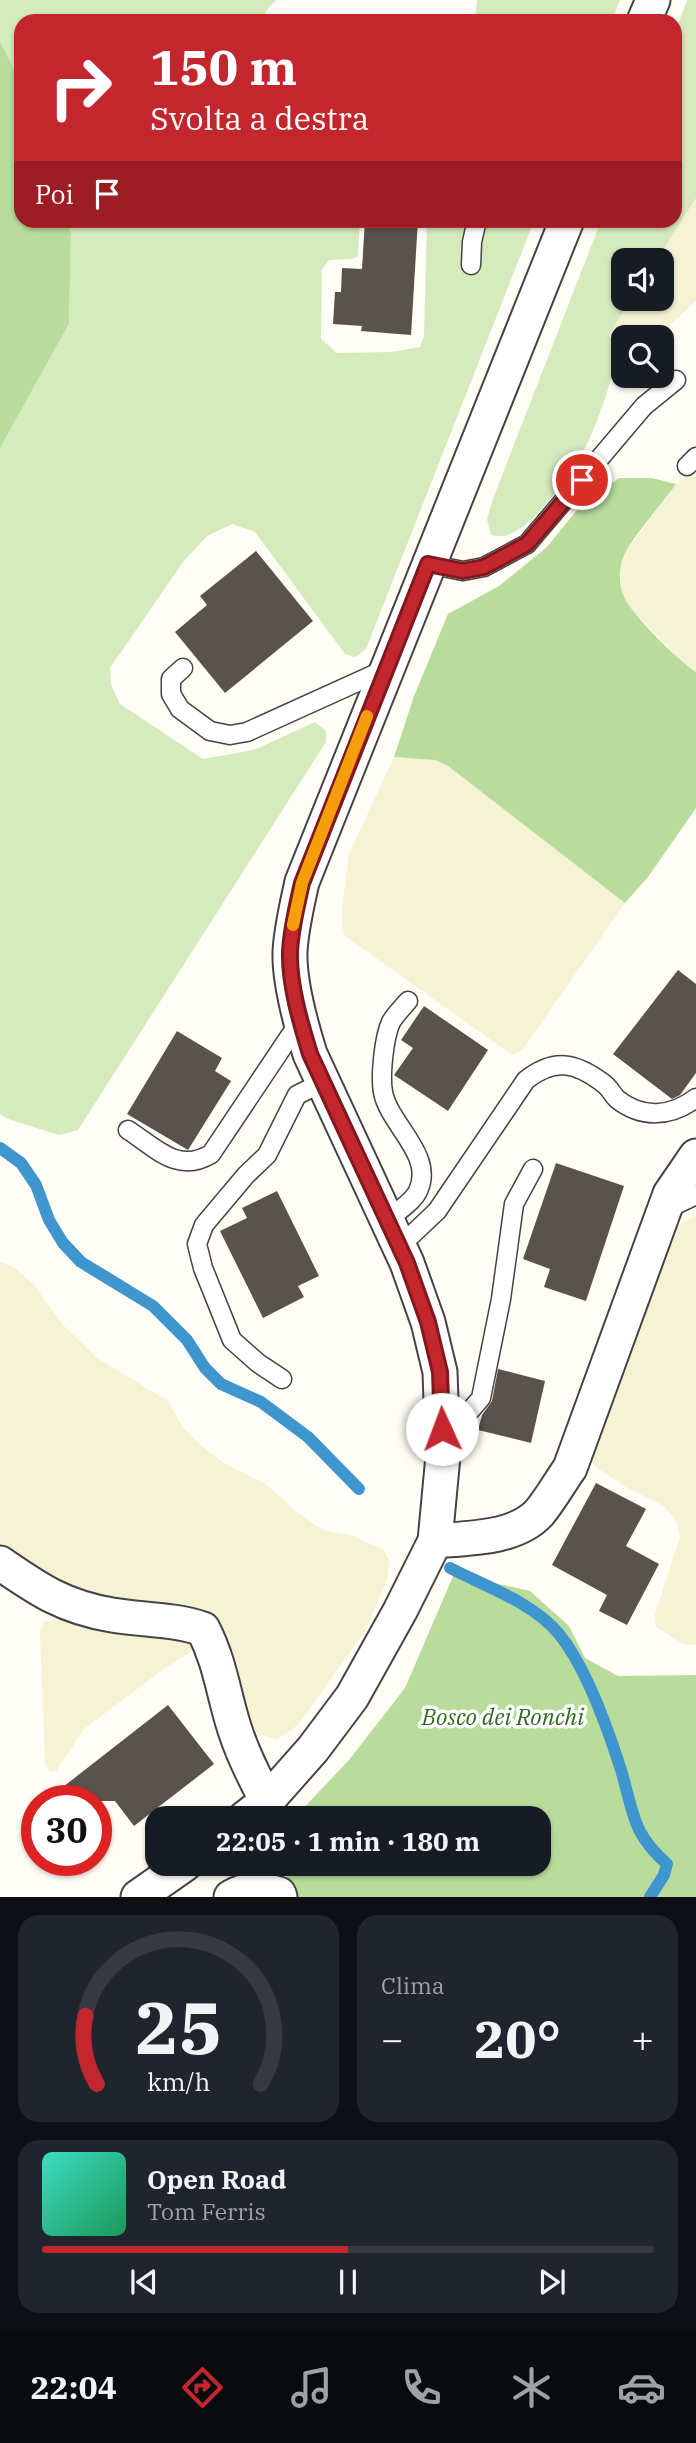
<!DOCTYPE html>
<html lang="it">
<head>
<meta charset="utf-8">
<style>
  body { margin:0; font-family:"IBM Plex Serif",serif; background:#20242c; color:#f1f3f6; height:100vh; display:flex; flex-direction:column; font-size:26px; white-space:nowrap }
  * { box-sizing:border-box; margin:0 }
  p { font-size:23px; color:#9ea1a6 }
  .icon { flex:none; width:38px; height:38px; fill:none; stroke:currentColor; stroke-width:2; stroke-linecap:round; stroke-linejoin:round }
  .map { position:relative; height:1897px; overflow:hidden }
  .details { display:flex; flex-direction:column; gap:18px; padding:18px; background:#0d0f14; flex:1 }
  .details>* { flex:none }
  .top-card { position:absolute; left:14px; top:14px; width:668px; height:214px; border-radius:21px; box-shadow:0 2px 5px #0004; background:#c4262e; color:#fff; overflow:hidden }
  .buttons { position:absolute; left:611px; top:248px; display:grid; gap:14px }
  .buttons a { display:grid; place-items:center; width:63px; height:63px; border-radius:14px; background:#171b24; box-shadow:0 2px 5px #0004; font-size:35px }
  .speed { position:absolute; left:21px; top:1785px; display:flex; gap:14px; font-size:35px; font-weight:700; text-align:center }
  .speed>* { display:grid; place-content:center; width:91px; height:91px; border-radius:50%; background:#171b24; box-shadow:0 2px 5px #0004; line-height:1 }
  .speed .limit { border:10px solid #d22; background:#fff; color:#111 }
  .pin { position:absolute; display:grid; place-items:center; width:60px; height:60px; color:#fff; margin:-30px; border:4px solid #fff; border-radius:50%; box-shadow:0 2px 7px #0007 }
  .me { position:absolute; width:77px; margin:-38px; rotate:358deg; stroke-linejoin:round; filter:drop-shadow(0 0 5px #0008) }
  .turn { display:flex; align-items:center; gap:24px; height:147px; padding:0 21px; font-size:32px }
  .turn .icon { width:91px; height:91px; stroke-width:2.5 }
  .turn b { display:block; font-size:49px; line-height:60px }
  .then { display:flex; align-items:center; height:66px; padding:0 21px; background:#0003; gap:14px; font-size:26px }
  .big { font-size:52px; font-weight:700; line-height:1.1 }
  .details .tile { flex:1; display:flex; flex-direction:column; justify-content:center; gap:10px; min-width:0; padding:0 24px; border-radius:21px; background:#20242c }
  .details .dial { align-items:center; gap:0 }
  .dial svg { height:182px; overflow:visible; fill:none; stroke:#363941; stroke-width:7; stroke-linecap:round; text-anchor:middle }
  .dial text { fill:#f1f3f6; stroke:none }
  .song { display:flex; align-items:center; gap:21px }
  .cover { width:84px; height:84px; border-radius:10px; background:linear-gradient(135deg,hsl(170 70% 55%),hsl(150 70% 35%)) }
  .played { height:7px; border-radius:4px; background:linear-gradient(90deg,#c4262e 50%,#363941 50%) }
  .keys { display:flex; justify-content:space-around; direction:ltr }
  .heat { display:flex; justify-content:space-between; align-items:center; font-size:38px; direction:ltr }
  .details .tiles { flex:1; display:grid; gap:18px; grid-template-columns:1fr 1fr }
  .tile:last-child { grid-column:span 2 }
  .trip { position:absolute; left:145px; top:1806px; width:406px; height:70px; border-radius:21px; background:#171b24; box-shadow:0 2px 5px #0004; font-weight:700; line-height:70px; text-align:center }
  .dock { display:flex; height:112px; justify-content:space-around; align-items:center; background:#090b0e; color:#9ea1a6 }
  .dock .icon { width:49px; height:49px }
  .dock .active { color:#c4262e }
  .dock b { font-size:32px; color:#f1f3f6 }
  .map>svg:first-child { display:block }
  .farmland { fill:#f6f3d4 }
  .green { fill:#d5ebbd }
  .forest { fill:#b9dc9c }
  .lines { fill:none; stroke-linecap:round; stroke-linejoin:round }
  .stream { stroke:#3f96cf; stroke-width:12 }
  .building { fill:#5a524d }
  .lane-casing { stroke:#444; stroke-width:21 }
  .street-casing { stroke:#444; stroke-width:37 }
  .lane { stroke:#fff; stroke-width:18 }
  .street { stroke:#fff; stroke-width:33 }
  .route-casing { stroke:#7f191e; stroke-width:18 }
  .route { stroke:#c4262e; stroke-width:12 }
  .slow { stroke:#f59e0b; stroke-width:12 }
  .labels { text-anchor:middle; stroke-width:7; stroke-linejoin:round; paint-order:stroke }
  .park-label { font-size:23px; font-style:italic; fill:#2f6b1f; stroke:#fff }
</style>
</head>
<body>
<div class="map">
<svg width="696" height="1897" viewBox="0 0 696 1897">
  <rect width="100%" height="100%" fill="#fffdf5"/>
  <path class="farmland" d="M 696,198 L 696,301 L 656,338 L 623,338 L 623,354 L 618,354 L 609,335 L 631,299 L 662,299 L 662,261 L 656,261 Z
    M 686,476 L 696,477 L 696,672 L 682,662 L 636,614 L 622,594 L 620,567 L 625,553 L 676,484 Z
    M 394,757 L 435,760 L 448,766 L 625,903 L 523,1049 L 512,1055 L 345,936 L 342,925 L 342,908 L 349,854 Z
    M 696,1216 L 696,1645 L 683,1644 L 656,1627 L 655,1614 L 680,1537 L 676,1520 L 664,1506 L 627,1488 L 594,1466 L 587,1446 L 668,1237 L 683,1222 Z
    M 3,1262 L 15,1268 L 34,1285 L 62,1324 L 97,1358 L 168,1401 L 182,1426 L 197,1442 L 224,1463 L 267,1485 L 298,1513 L 323,1530 L 354,1536 L 383,1550 L 390,1561 L 387,1580 L 365,1631 L 298,1725 L 276,1740 L 256,1733 L 249,1723 L 225,1645 L 120,1600 L 63,1589 L 0,1550 L 0,1263 Z
    M 59,1618 L 189,1638 L 193,1647 L 191,1652 L 165,1668 L 84,1729 L 56,1771 L 50,1772 L 45,1764 L 40,1632 L 44,1622 Z"/>
  <path class="green" d="M 0,0 L 276,0 L 266,11 L 265,21 L 21,21 L 21,83 L 0,41 Z
    M 477,0 L 620,0 L 612,21 L 475,21 Z
    M 687,0 L 696,0 L 696,198 L 656,261 L 623,261 L 623,299 L 631,299 L 609,335 L 618,354 C 610,384 601,414 588,442 C 575,469 536,525 508,535 C 503,537 496,536 491,535 L 487,519 L 494,496 L 601,221 L 676,220 L 676,30 Z
    M 67,221 L 360,221 L 358,256 L 352,259 L 329,260 L 322,270 L 321,339 L 337,353 L 391,352 L 420,347 L 424,336 L 427,221 L 534,221 L 366,649 L 355,657 L 345,654 L 255,532 L 232,524 L 207,536 L 183,562 L 110,668 L 111,685 L 120,704 L 203,759 L 254,750 L 315,722 L 326,731 L 326,742 L 78,1130 L 59,1135 L 8,1119 L 0,1114 L 0,448 L 69,324 L 71,234 Z"/>
  <path class="forest" d="M 0,41 L 21,83 L 21,220 L 67,221 L 71,234 L 69,324 L 0,448 Z
    M 619,478 L 652,478 L 676,484 C 662,504 634,535 624,555 C 619,566 619,581 622,592 C 628,612 678,660 696,672 L 696,808 L 648,877 L 625,903 L 448,766 L 435,760 L 394,757 L 414,696 L 448,614 L 499,586 L 546,548 L 582,504 Z
    M 454,1574 L 530,1591 L 569,1626 L 585,1658 L 618,1676 L 696,1675 L 696,1897 L 295,1897 L 282,1864 L 539,1864 L 539,1818 L 294,1818 L 349,1760 L 405,1688 Z"/>
  <g class="lines">
    <path class="stream" d="M 0,1148 L 21,1163 L 36,1185 L 49,1220 L 63,1243 L 81,1262 L 153,1306 L 187,1340 L 205,1368 L 221,1384 L 261,1402 L 308,1437 L 359,1489
      M 450,1568 C 485,1586 534,1603 559,1634 C 586,1667 608,1729 621,1770 C 634,1813 631,1832 667,1864 L 664,1875 L 650,1897"/>
  </g>
  <path class="building" d="M 365,220 L 418,220 L 411,335 L 361,331 L 362,326 L 333,324 L 335,292 L 341,292 L 342,268 L 362,269 Z
    M 256,551 L 313,621 L 225,693 L 175,632 L 207,605 L 200,596 Z
    M 678,970 L 696,984 L 696,1073 L 680,1095 L 672,1099 L 613,1054 Z
    M 424,1006 L 488,1050 L 448,1111 L 394,1075 L 413,1048 L 401,1040 Z
    M 177,1031 L 222,1058 L 215,1071 L 231,1081 L 188,1150 L 127,1114 Z
    M 556,1163 L 624,1186 L 586,1301 L 544,1287 L 550,1269 L 523,1259 Z
    M 277,1191 L 319,1276 L 298,1286 L 304,1297 L 263,1318 L 220,1231 L 247,1218 L 242,1208 Z
    M 498,1369 L 545,1381 L 531,1443 L 478,1430 L 482,1415 L 492,1401 Z
    M 596,1483 L 646,1509 L 626,1546 L 659,1564 L 627,1625 L 599,1611 L 607,1595 L 552,1565 Z
    M 168,1705 L 214,1764 L 134,1826 L 115,1801 L 45,1801 Z"/>
  <g class="lines">
    <defs>
      <path id="lane" d="M 471,265 L 472,242 L 477,220
        M 687,466 L 696,457
        M 428,564 L 463,571 L 484,567 L 527,544 L 644,406 L 676,380
        M 183,668 L 171,679 L 171,694 L 180,709 L 210,731 L 230,735 L 247,732 L 386,669
        M 128,1130 C 156,1148 178,1174 211,1154 L 300,1021
        M 667,1209 L 696,1195
        M 387,1221 C 396,1212 413,1202 418,1191 C 435,1155 389,1125 383,1092 C 380,1076 384,1037 391,1022 C 395,1015 402,1008 408,1001
        M 399,1247 L 437,1211 L 526,1080 C 554,1058 575,1062 603,1083 C 609,1087 612,1094 617,1099 C 642,1119 671,1117 696,1098
        M 282,1379 L 258,1363 L 232,1340 L 203,1268 L 197,1244 L 204,1225 L 246,1175 L 267,1155 L 297,1095 L 323,1082
        M 442,1429 L 469,1412 L 481,1398 L 501,1299 L 514,1204 L 533,1169"/>
      <path id="street" d="M 644,21 L 653,0
        M 435,1541 C 468,1538 515,1539 539,1513 C 550,1500 560,1482 570,1468 L 670,1194 L 696,1156
        M 0,1563 C 39,1590 64,1607 112,1615 C 142,1620 175,1619 203,1629 C 220,1662 223,1692 234,1727 C 242,1753 254,1777 267,1801
        M 245,1818 L 267,1801 L 313,1749 L 352,1697 L 400,1611 L 435,1541 L 443,1456 L 440,1372 L 428,1322 L 407,1263 L 310,1054 C 301,1025 289,983 290,952 C 291,929 297,905 302,882 L 567,220
        M 138,1897 L 185,1864
        M 231,1897 C 248,1888 260,1887 279,1894 L 280,1897"/>
    </defs>
    <use href="#lane" class="lane-casing"/>
    <use href="#street" class="street-casing"/>
    <use href="#lane" class="lane"/>
    <use href="#street" class="street"/>
  </g>
  <g class="lines">
    <defs>
      <path id="route" d="M 442,1429 L 440,1372 L 428,1322 L 407,1263 L 310,1054 C 301,1024 289,985 290,952 C 291,929 297,905 302,883 L 428,564 L 463,571 L 484,567 L 527,544 L 582,480"/>
    </defs>
    <use href="#route" class="route-casing"/>
    <use href="#route" class="route"/>
    <path class="slow" d="M 293,925 L 302,883 L 367,716"/>
  </g>
  <g class="labels">
    <g class="park-label">
      <text x="503" y="1725">Bosco dei Ronchi</text>
    </g>
  </g>
</svg>
<div class="buttons">
<a><svg class="icon" aria-label="sound" viewBox="0 0 24 24"><path d="M4 9h4l5-4v14l-5-4H4zM17 9q2 3 0 6"/></svg></a>
<a><svg class="icon" aria-label="search" viewBox="0 0 24 24"><circle cx="10" cy="10" r="6"/><path d="M15 15l6 6"/></svg></a>
</div>
<div class="speed"><div class="limit">30</div></div>
<div class="pin" style="left:582px;top:480px;background:#d93025"><svg class="icon" aria-label="arrive" viewBox="0 0 24 24"><path d="M6 21V4h12l-3 4 3 4H6"/></svg></div>
<svg class="me" style="left:442px;top:1429px" viewBox="-20 -20 40 40"><circle r="19" fill="#fff"/><path d="M0-13L10 11 0 6-10 11z" fill="#c4262e"/></svg>
<div class="trip">22:05 · 1 min · 180 m</div>
<div class="top-card">
<div class="turn"><svg class="icon" aria-label="right" viewBox="0 0 24 24"><path d="M7 20v-9h11M14 6l5 5-5 5"/></svg><div><b>150 m</b>Svolta a destra</div></div>
<div class="then">Poi<svg class="icon" aria-label="arrive" viewBox="0 0 24 24"><path d="M6 21V4h12l-3 4 3 4H6"/></svg></div>
</div>
</div>
<section class="details">
<div class="tiles">
<div class="tile dial"><svg viewBox="0 0 100 80">
<path d="M14 69A42 42 0 1 1 86 69"/>
<path d="M14 69A42 42 0 0 1 9 39" stroke="#c4262e"/>
<text x="50" y="56" font-size="32" font-weight="700">25</text>
<text x="50" y="72" font-size="11">km/h</text>
</svg></div>
<div class="tile"><p>Clima</p>
<div class="heat"><a>−</a><b class="big">20°</b><a>+</a></div>
</div>
<div class="tile">
<div class="song"><i class="cover"></i><div><b>Open Road</b><p>Tom Ferris</p></div></div>
<div class="played"></div>
<div class="keys"><svg class="icon" aria-label="previous" viewBox="0 0 24 24"><path d="M18 5L8 12l10 7zM5 5v14"/></svg><svg class="icon" aria-label="pause" viewBox="0 0 24 24"><path d="M8 5v14M16 5v14"/></svg><svg class="icon" aria-label="next" viewBox="0 0 24 24"><path d="M6 5l10 7-10 7zM19 5v14"/></svg></div>
</div>
</div>
</section>
<nav class="dock">
<b>22:04</b>
<svg class="icon active" aria-label="directions" viewBox="0 0 24 24"><path d="M12 3l9 9-9 9-9-9zM9 14v-3h6M13 9l2 2-2 2"/></svg>
<svg class="icon" aria-label="music" viewBox="0 0 24 24"><path d="M9 18V5l10-2v13"/><circle cx="6" cy="18" r="3"/><circle cx="16" cy="16" r="3"/></svg>
<svg class="icon" aria-label="phone" viewBox="0 0 24 24"><path d="M5 4h4l2 5-3 2q2 4 5 5l2-3 5 2v4C11 20 4 13 5 4z"/></svg>
<svg class="icon" aria-label="climate" viewBox="0 0 24 24"><path d="M12 3v18M4 7l16 10M4 17L20 7"/></svg>
<svg class="icon" aria-label="car" viewBox="0 0 24 24"><path d="M5 17H2v-5l4-1 3-4h7l3 4 3 1v5h-3M9 17h6M6 11h13"/><circle cx="7" cy="17" r="2"/><circle cx="17" cy="17" r="2"/></svg>
</nav>
</body>
</html>
